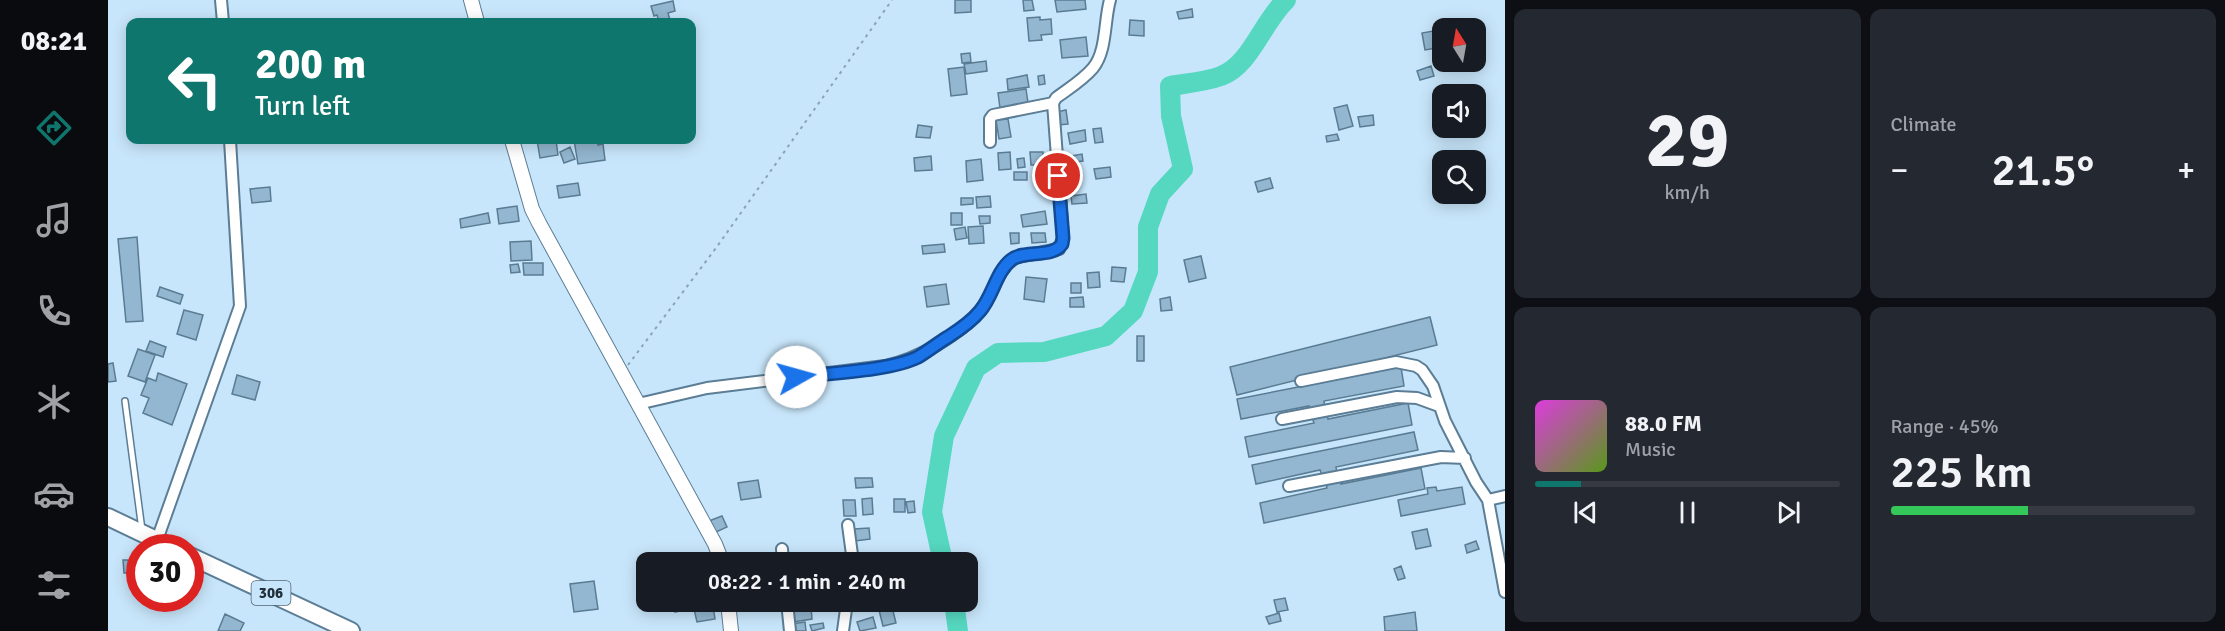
<!DOCTYPE html>
<html lang="en">
<head>
<meta charset="utf-8">
<style>
  body { margin:0; font-family:Signika,sans-serif; background:#242831; color:#f1f3f6; height:100vh; display:flex; flex-direction:column; font-size:22px; white-space:nowrap }
  * { box-sizing:border-box; margin:0 }
  p { font-size:20px; color:#9ea1a6 }
  .icon { flex:none; width:33px; height:33px; fill:none; stroke:currentColor; stroke-width:2; stroke-linecap:round; stroke-linejoin:round }
  .map { position:relative; flex:1; overflow:hidden }
  .drawer { display:flex; flex-direction:column; gap:9px; padding:9px; background:#0d0f14; width:720px }
  .drawer>* { flex:none }
  .top-card { position:absolute; left:18px; top:18px; width:570px; height:126px; border-radius:12px; box-shadow:0 3px 15px #0003; background:#0f766e; color:#fff; overflow:hidden }
  .needle { width:39px; rotate:349deg }
  .tools { position:absolute; left:1324px; top:18px; display:grid; gap:12px }
  .tools a { display:grid; place-items:center; width:54px; height:54px; border-radius:12px; background:#171b24; box-shadow:0 3px 15px #0003; font-size:30px }
  .speed { position:absolute; left:18px; top:534px; display:flex; gap:12px; font-size:30px; font-weight:700; text-align:center }
  .speed>* { display:grid; place-content:center; width:78px; height:78px; border-radius:50%; background:#171b24; box-shadow:0 3px 15px #0003; line-height:1 }
  .speed .limit { border:9px solid #d22; background:#fff; color:#111 }
  .pin { position:absolute; display:grid; place-items:center; width:51px; height:51px; color:#fff; margin:-26px; border:3px solid #fff; border-radius:50%; box-shadow:0 2px 6px #0007 }
  .me { position:absolute; width:66px; margin:-33px; rotate:83deg; stroke-linejoin:round; filter:drop-shadow(0 0 4px #0008) }
  .turn { display:flex; align-items:center; gap:21px; height:126px; padding:0 30px; font-size:27px }
  .turn .icon { width:78px; height:78px; stroke-width:2.5 }
  .turn b { display:block; font-size:42px; line-height:51px }
  .big { font-size:45px; font-weight:600; line-height:1.1 }
  .drawer .card { flex:1; display:flex; flex-direction:column; justify-content:center; gap:9px; min-width:0; padding:0 21px; border-radius:12px; background:#242831 }
  .drawer .dial { align-items:center; gap:0 }
  .dial b { font-size:78px; line-height:1 }
  .song { display:flex; align-items:center; gap:18px }
  .cover { width:72px; height:72px; border-radius:9px; background:linear-gradient(135deg,hsl(300 70% 55%),hsl(90 70% 35%)) }
  .played { height:6px; border-radius:3px; background:linear-gradient(90deg,#0f766e 15%,#363941 15%) }
  .keys { display:flex; justify-content:space-around; direction:ltr }
  .heat { display:flex; justify-content:space-between; align-items:center; font-size:33px; direction:ltr }
  .charge { height:9px; border-radius:4px; background:linear-gradient(90deg,#34c759 45%,#363941 0) }
  .drawer .tiles { flex:1; display:grid; gap:9px; grid-template-columns:repeat(2,1fr) }
  .trip { position:absolute; left:528px; top:552px; width:342px; height:60px; border-radius:12px; background:#171b24; box-shadow:0 3px 15px #0003; font-weight:600; line-height:60px; text-align:center }
  main { display:flex; flex:1; min-height:0 }
  .menu { display:flex; flex-direction:column; width:108px; justify-content:space-around; align-items:center; background:#090b0e; color:#9ea1a6 }
  .menu .icon { width:42px; height:42px }
  .menu .selected { color:#0f766e }
  .menu b { font-size:27px; color:#f1f3f6 }
  .map>svg:first-child { display:block }
  .lines { fill:none; stroke-linecap:round; stroke-linejoin:round }
  .river { stroke:#56d8c0; stroke-width:20 }
  .building { fill:#93b7d0; stroke:#5a7c93; stroke-width:1.5 }
  .service-casing { stroke:#5b7d95; stroke-width:8 }
  .minor-casing { stroke:#5b7d95; stroke-width:14 }
  .tertiary-casing { stroke:#5b7d95; stroke-width:16 }
  .primary-casing { stroke:#5b7d95; stroke-width:20 }
  .path { stroke:#8ba3b4; stroke-width:2; stroke-dasharray:3 4.5; stroke-linecap:butt }
  .service { stroke:#fff; stroke-width:5 }
  .minor { stroke:#fff; stroke-width:10 }
  .tertiary { stroke:#fff; stroke-width:14 }
  .primary { stroke:#fff; stroke-width:16 }
  .route-casing { stroke:#114b97; stroke-width:15 }
  .route { stroke:#1a73e8; stroke-width:10 }
  .labels { text-anchor:middle; stroke-width:4.5; stroke-linejoin:round; paint-order:stroke }
  .shield { fill:#c8e6fb; stroke:#536673; stroke-width:1.5 }
  .shield-label { font-size:15px; font-weight:bold; fill:#212f39 }
</style>
</head>
<body>
<main>
<nav class="menu">
<b>08:21</b>
<svg class="icon selected" aria-label="directions" viewBox="0 0 24 24"><path d="M12 3l9 9-9 9-9-9zM9 14v-3h6M13 9l2 2-2 2"/></svg>
<svg class="icon" aria-label="music" viewBox="0 0 24 24"><path d="M9 18V5l10-2v13"/><circle cx="6" cy="18" r="3"/><circle cx="16" cy="16" r="3"/></svg>
<svg class="icon" aria-label="phone" viewBox="0 0 24 24"><path d="M5 4h4l2 5-3 2q2 4 5 5l2-3 5 2v4C11 20 4 13 5 4z"/></svg>
<svg class="icon" aria-label="climate" viewBox="0 0 24 24"><path d="M12 3v18M4 7l16 10M4 17L20 7"/></svg>
<svg class="icon" aria-label="car" viewBox="0 0 24 24"><path d="M5 17H2v-5l4-1 3-4h7l3 4 3 1v5h-3M9 17h6M6 11h13"/><circle cx="7" cy="17" r="2"/><circle cx="17" cy="17" r="2"/></svg>
<svg class="icon" aria-label="filters" viewBox="0 0 24 24"><path d="M4 7h16M4 17h16"/><circle cx="9" cy="7" r="2"/><circle cx="15" cy="17" r="2"/></svg>
</nav>
<div class="map">
<svg width="1397" height="631" viewBox="0 0 1397 631">
  <rect width="100%" height="100%" fill="#c8e6fb"/>
  <g class="lines">
    <path class="river" d="M 835,562 L 824,512 L 836,436 L 868,368 L 890,353 L 936,352 L 998,336 L 1025,311 L 1040,272 L 1040,227 L 1052,194 L 1075,169 L 1063,116 L 1062,86 C 1079,83 1097,82 1113,76 C 1142,66 1155,21 1178,0
      M 846,602 L 850,631"/>
  </g>
  <path class="building" d="M 847,0 L 863,0 L 863,12 L 847,13 Z
    M 915,0 L 924,0 L 926,10 L 916,11 Z
    M 947,0 L 977,0 L 978,9 L 949,12 Z
    M 565,1 L 567,11 L 560,13 L 562,20 L 551,22 L 549,15 L 546,16 L 543,6 Z
    M 1084,9 L 1085,17 L 1071,19 L 1069,12 Z
    M 932,17 L 932,20 L 943,19 L 944,34 L 933,35 L 934,40 L 921,41 L 919,18 Z
    M 1022,20 L 1036,21 L 1036,36 L 1021,35 Z
    M 1349,21 L 1350,26 L 1336,28 L 1335,24 Z
    M 1325,31 L 1329,48 L 1317,50 L 1314,33 Z
    M 978,37 L 980,56 L 954,58 L 952,40 Z
    M 862,53 L 863,62 L 854,63 L 853,54 Z
    M 878,61 L 879,71 L 858,74 L 856,64 Z
    M 1323,66 L 1326,76 L 1312,80 L 1309,71 Z
    M 856,67 L 859,94 L 843,96 L 840,69 Z
    M 919,75 L 921,87 L 900,90 L 899,79 Z
    M 936,75 L 937,84 L 931,85 L 930,76 Z
    M 1365,86 L 1367,94 L 1351,94 L 1350,90 Z
    M 918,89 L 920,103 L 892,108 L 890,93 Z
    M 1239,105 L 1245,126 L 1231,130 L 1226,108 Z
    M 958,110 L 960,124 L 950,125 L 948,112 Z
    M 1265,115 L 1266,125 L 1252,127 L 1250,117 Z
    M 900,119 L 903,137 L 891,139 L 888,120 Z
    M 810,125 L 824,127 L 822,138 L 808,137 Z
    M 993,128 L 995,142 L 987,143 L 985,129 Z
    M 977,130 L 978,141 L 962,144 L 960,133 Z
    M 1229,134 L 1231,140 L 1219,142 L 1218,136 Z
    M 429,140 L 448,140 L 450,155 L 432,158 Z
    M 466,140 L 489,140 L 490,145 L 495,144 L 497,160 L 470,164 Z
    M 462,147 L 467,159 L 456,163 L 452,152 Z
    M 902,152 L 903,169 L 891,170 L 890,153 Z
    M 922,152 L 935,152 L 935,165 L 923,165 Z
    M 974,154 L 975,161 L 959,163 L 957,157 Z
    M 823,156 L 824,170 L 807,171 L 806,158 Z
    M 916,158 L 917,167 L 910,168 L 909,159 Z
    M 873,159 L 875,180 L 859,182 L 858,161 Z
    M 1002,167 L 1003,177 L 988,179 L 986,169 Z
    M 936,168 L 937,174 L 927,176 L 926,169 Z
    M 906,172 L 919,172 L 919,180 L 906,180 Z
    M 1162,178 L 1165,188 L 1150,192 L 1147,182 Z
    M 470,183 L 472,195 L 451,198 L 449,186 Z
    M 162,187 L 163,201 L 144,203 L 142,189 Z
    M 978,194 L 979,203 L 964,204 L 963,196 Z
    M 882,196 L 883,207 L 869,208 L 868,197 Z
    M 853,198 L 865,198 L 865,204 L 853,205 Z
    M 409,206 L 411,221 L 391,224 L 389,209 Z
    M 937,211 L 939,224 L 915,227 L 913,215 Z
    M 380,213 L 382,223 L 353,228 L 352,219 Z
    M 843,213 L 854,213 L 854,225 L 843,225 Z
    M 871,216 L 882,216 L 882,223 L 872,224 Z
    M 875,226 L 876,243 L 861,244 L 860,227 Z
    M 857,227 L 859,238 L 848,240 L 846,229 Z
    M 902,233 L 911,233 L 911,243 L 903,244 Z
    M 923,233 L 937,233 L 938,242 L 924,243 Z
    M 29,237 L 35,321 L 18,322 L 10,239 Z
    M 423,241 L 424,260 L 403,261 L 402,242 Z
    M 836,244 L 837,252 L 815,254 L 814,246 Z
    M 1093,256 L 1098,278 L 1081,282 L 1076,260 Z
    M 415,263 L 435,263 L 435,275 L 416,275 Z
    M 410,264 L 412,272 L 403,273 L 402,265 Z
    M 1004,267 L 1018,268 L 1016,282 L 1003,281 Z
    M 991,272 L 992,287 L 980,288 L 979,273 Z
    M 918,277 L 939,279 L 936,302 L 916,299 Z
    M 963,283 L 973,283 L 973,293 L 963,293 Z
    M 838,284 L 841,304 L 819,307 L 816,287 Z
    M 52,287 L 75,295 L 72,304 L 49,296 Z
    M 975,297 L 976,307 L 962,307 L 962,298 Z
    M 1062,297 L 1064,310 L 1053,311 L 1052,299 Z
    M 76,310 L 95,315 L 88,340 L 69,334 Z
    M 1322,317 L 1329,345 L 1129,395 L 1122,367 Z
    M 1029,336 L 1036,336 L 1036,361 L 1029,361 Z
    M 42,341 L 58,347 L 55,357 L 38,351 Z
    M 30,349 L 47,355 L 37,382 L 20,376 Z
    M 5,363 L 8,381 L 0,382 L 0,364 Z
    M 1293,367 L 1296,386 L 1216,401 L 1217,408 L 1202,411 L 1201,406 L 1133,419 L 1129,399 Z
    M 50,373 L 79,384 L 64,425 L 35,413 L 41,398 L 33,395 L 40,378 L 48,381 Z
    M 129,375 L 152,382 L 147,400 L 124,394 Z
    M 1300,403 L 1304,425 L 1141,457 L 1137,437 L 1206,423 L 1204,417 L 1219,414 L 1220,419 Z
    M 1306,432 L 1310,450 L 1228,467 L 1229,473 L 1214,476 L 1212,470 L 1148,484 L 1144,465 Z
    M 1313,468 L 1317,489 L 1156,523 L 1152,503 L 1219,488 L 1218,483 L 1233,480 L 1233,484 Z
    M 747,478 L 764,478 L 765,487 L 748,488 Z
    M 650,480 L 653,497 L 633,500 L 630,483 Z
    M 1328,487 L 1329,491 L 1354,487 L 1357,504 L 1293,516 L 1290,500 L 1320,494 L 1319,488 Z
    M 764,498 L 765,514 L 755,515 L 754,499 Z
    M 786,499 L 797,499 L 797,512 L 786,512 Z
    M 735,500 L 747,500 L 748,516 L 736,516 Z
    M 806,501 L 807,512 L 800,513 L 798,502 Z
    M 614,516 L 619,527 L 606,533 L 601,521 Z
    M 761,528 L 762,539 L 747,541 L 746,529 Z
    M 1319,529 L 1323,546 L 1308,549 L 1304,532 Z
    M 1368,541 L 1371,549 L 1359,553 L 1357,545 Z
    M 766,554 L 767,562 L 751,562 L 750,556 Z
    M 595,557 L 596,562 L 575,562 L 575,560 Z
    M 15,560 L 20,560 L 21,573 L 16,573 Z
    M 1293,566 L 1297,578 L 1290,580 L 1286,569 Z
    M 538,575 L 538,592 L 537,592 L 534,576 Z
    M 486,581 L 490,609 L 466,612 L 462,584 Z
    M 1177,598 L 1180,610 L 1169,612 L 1166,600 Z
    M 565,602 L 585,602 L 586,608 L 567,612 Z
    M 590,602 L 609,602 L 609,603 L 591,606 Z
    M 688,602 L 708,602 L 708,604 L 689,608 Z
    M 753,602 L 765,602 L 766,610 L 754,611 Z
    M 605,606 L 607,619 L 589,622 L 586,609 Z
    M 784,607 L 788,623 L 775,626 L 771,610 Z
    M 703,608 L 704,619 L 685,622 L 683,611 Z
    M 1307,612 L 1309,631 L 1277,631 L 1276,617 Z
    M 1171,613 L 1173,621 L 1161,624 L 1158,617 Z
    M 117,614 L 136,623 L 132,631 L 110,631 Z
    M 765,617 L 768,628 L 752,631 L 749,622 Z
    M 697,622 L 698,631 L 684,631 L 683,624 Z
    M 715,623 L 716,628 L 704,631 L 702,625 Z"/>
  <g class="lines">
    <defs>
      <path id="service" d="M 17,401 L 34,530"/>
      <path id="minor" d="M 113,0 L 115,22
        M 882,142 L 882,119 L 885,115 L 945,103
        M 1193,381 L 1288,362 L 1308,366 L 1314,370 L 1325,386 L 1337,421 L 1368,482 L 1380,500 L 1397,592
        M 530,404 L 599,388 L 777,366 C 808,360 852,335 873,310 C 886,293 889,268 909,257 L 951,249 L 955,238 L 945,103 L 948,98 C 960,89 975,80 985,68 C 999,51 996,21 1002,0
        M 1174,419 L 1289,397 L 1309,398 L 1331,406
        M 1181,486 L 1333,457 L 1357,458
        M 1380,500 L 1397,496
        M 740,525 L 745,562
        M 49,540 L 132,306 L 122,140
        M 674,549 L 675,562
        M 679,602 L 682,631
        M 735,631 L 739,602"/>
      <path id="tertiary" d="M 363,0 L 369,22
        M 404,140 L 424,209 L 431,223 L 607,544 L 614,562
        M 620,602 L 623,631"/>
      <path id="primary" d="M 0,517 L 65,548
        M 82,556 L 243,631"/>
    </defs>
    <use href="#service" class="service-casing"/>
    <use href="#minor" class="minor-casing"/>
    <use href="#tertiary" class="tertiary-casing"/>
    <use href="#primary" class="primary-casing"/>
    <path class="path" d="M 520,365 L 608,248 L 784,0"/>
    <use href="#service" class="service"/>
    <use href="#minor" class="minor"/>
    <use href="#tertiary" class="tertiary"/>
    <use href="#primary" class="primary"/>
  </g>
  <g class="lines">
    <defs>
      <path id="route" d="M 688,377 C 720,373 782,371 810,357 C 820,351 830,343 840,337 C 851,330 864,321 872,311 C 885,296 888,272 903,260 C 917,249 944,259 954,244 L 955,238 L 950,176"/>
    </defs>
    <use href="#route" class="route-casing"/>
    <use href="#route" class="route"/>
  </g>
  <g class="labels">
    <rect class="shield" x="143.5" y="581" width="39" height="24" rx="4.5"/>
    <g class="shield-label">
      <text x="163" y="598">306</text>
    </g>
  </g>
</svg>
<div class="tools">
<a><svg class="needle" viewBox="-14 -14 28 28"><path d="M0-13l5 13h-10z" fill="#e53935"/><path d="M0 13l5-13h-10z" fill="#9ea1a6"/></svg></a>
<a><svg class="icon" aria-label="sound" viewBox="0 0 24 24"><path d="M4 9h4l5-4v14l-5-4H4zM17 9q2 3 0 6"/></svg></a>
<a><svg class="icon" aria-label="search" viewBox="0 0 24 24"><circle cx="10" cy="10" r="6"/><path d="M15 15l6 6"/></svg></a>
</div>
<div class="speed"><div class="limit">30</div></div>
<div class="pin" style="left:950px;top:176px;background:#d93025"><svg class="icon" aria-label="arrive" viewBox="0 0 24 24"><path d="M6 21V4h12l-3 4 3 4H6"/></svg></div>
<svg class="me" style="left:688px;top:377px" viewBox="-20 -20 40 40"><circle r="19" fill="#fff"/><path d="M0-13L10 11 0 6-10 11z" fill="#1a73e8"/></svg>
<div class="trip">08:22 · 1 min · 240 m</div>
<div class="top-card">
<div class="turn"><svg class="icon" aria-label="left" viewBox="0 0 24 24"><path d="M17 20v-9H6M10 6l-5 5 5 5"/></svg><div><b>200 m</b>Turn left</div></div>
</div>
</div>
<section class="drawer">
<div class="tiles">
<div class="card dial"><b>29</b><p>km/h</p></div>
<div class="card"><p>Climate</p>
<div class="heat"><a>−</a><b class="big">21.5°</b><a>+</a></div>
</div>
<div class="card">
<div class="song"><i class="cover"></i><div><b>88.0 FM</b><p>Music</p></div></div>
<div class="played"></div>
<div class="keys"><svg class="icon" aria-label="previous" viewBox="0 0 24 24"><path d="M18 5L8 12l10 7zM5 5v14"/></svg><svg class="icon" aria-label="pause" viewBox="0 0 24 24"><path d="M8 5v14M16 5v14"/></svg><svg class="icon" aria-label="next" viewBox="0 0 24 24"><path d="M6 5l10 7-10 7zM19 5v14"/></svg></div>
</div>
<div class="card"><p>Range · 45%</p><b class="big">225 km</b><div class="charge"></div></div>
</div>
</section>
</main>
</body>
</html>
